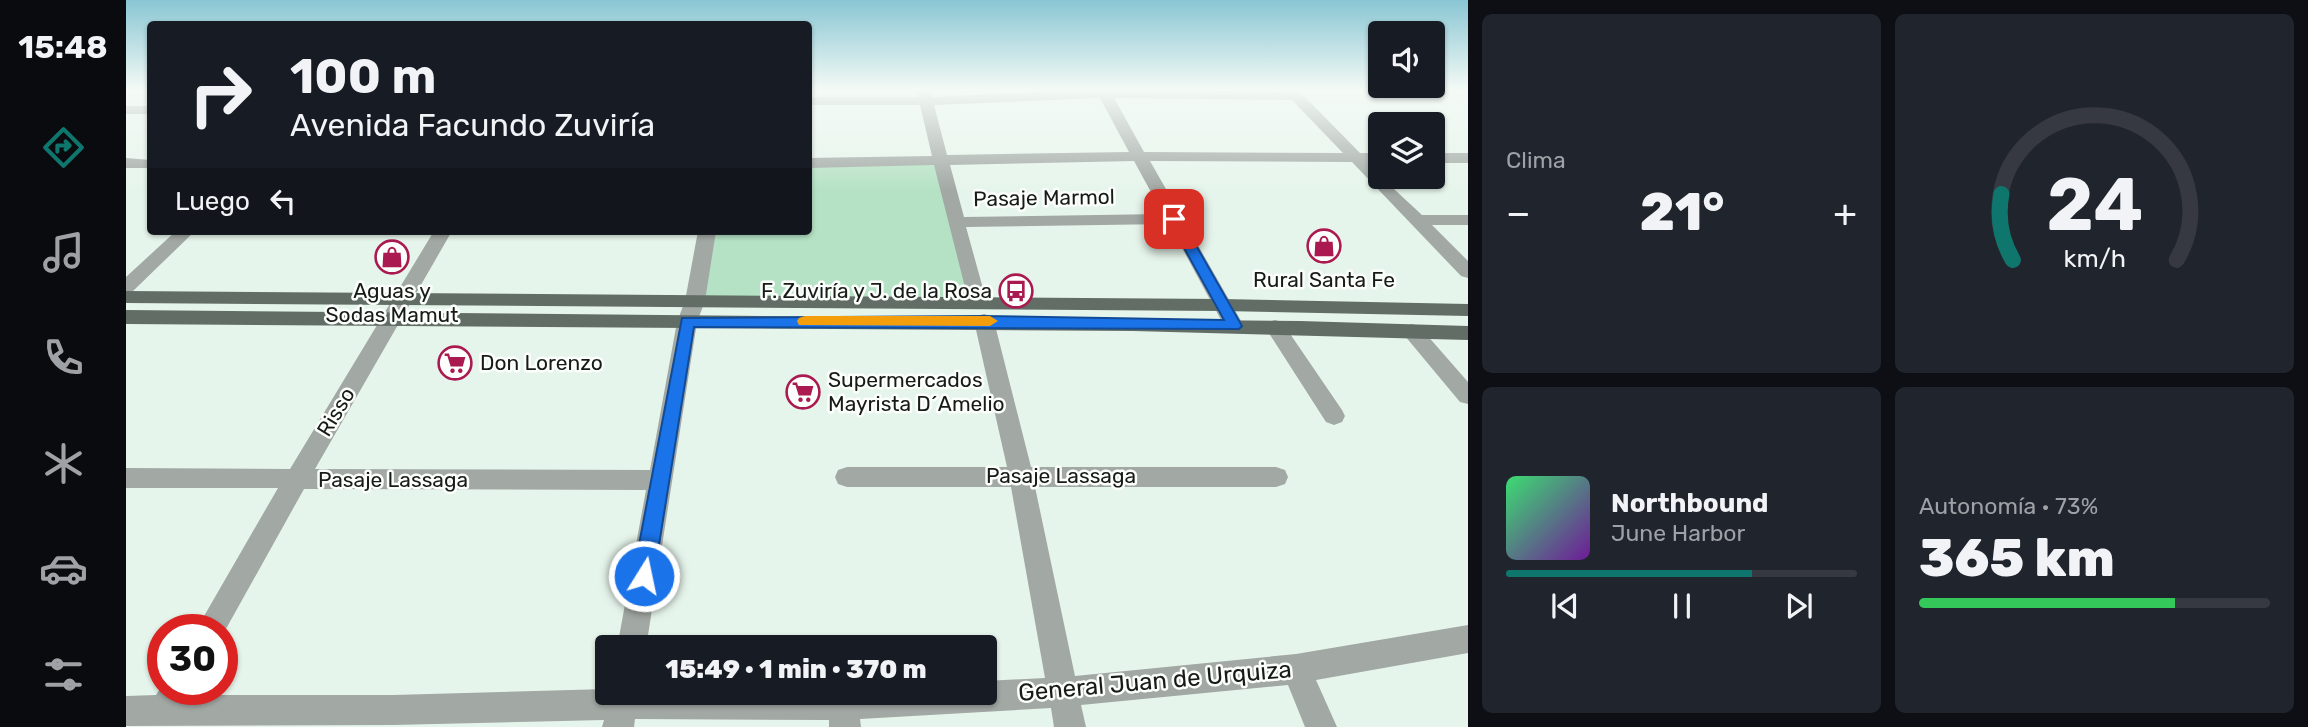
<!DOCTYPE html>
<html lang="es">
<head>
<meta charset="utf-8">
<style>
  body { margin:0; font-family:Rubik,sans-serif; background:#20242c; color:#f1f3f6; height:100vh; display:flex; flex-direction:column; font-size:26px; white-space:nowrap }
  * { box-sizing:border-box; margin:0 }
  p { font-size:23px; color:#9ea1a6 }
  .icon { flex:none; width:38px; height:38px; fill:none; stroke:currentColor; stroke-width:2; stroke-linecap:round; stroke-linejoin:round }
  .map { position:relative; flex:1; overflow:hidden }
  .panel { display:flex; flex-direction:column; gap:14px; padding:14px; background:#0d0f14; width:840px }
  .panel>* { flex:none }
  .banner { position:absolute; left:21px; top:21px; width:665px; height:214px; border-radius:7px; box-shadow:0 2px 5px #0004; background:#171b24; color:#f1f3f6; overflow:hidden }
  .controls { position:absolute; left:1242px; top:21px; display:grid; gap:14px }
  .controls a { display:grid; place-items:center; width:77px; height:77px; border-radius:7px; background:#171b24; box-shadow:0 2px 5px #0004; font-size:35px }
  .speed { position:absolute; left:21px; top:614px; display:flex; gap:14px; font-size:35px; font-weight:700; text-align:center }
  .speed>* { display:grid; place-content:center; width:91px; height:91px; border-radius:50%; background:#171b24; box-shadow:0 2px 5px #0004; line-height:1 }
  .speed .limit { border:10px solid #d22; background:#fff; color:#111 }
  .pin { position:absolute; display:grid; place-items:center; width:60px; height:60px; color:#fff; margin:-30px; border-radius:14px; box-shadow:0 4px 10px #0006 }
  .me { position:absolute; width:77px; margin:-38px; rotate:10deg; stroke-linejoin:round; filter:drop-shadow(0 0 5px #0008) }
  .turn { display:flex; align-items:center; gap:24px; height:147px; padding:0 28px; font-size:32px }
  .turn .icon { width:91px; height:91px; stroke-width:2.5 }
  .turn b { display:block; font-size:49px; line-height:60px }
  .then { display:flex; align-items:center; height:66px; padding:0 28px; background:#0003; gap:14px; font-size:26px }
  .big { font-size:52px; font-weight:800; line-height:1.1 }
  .panel .widget { flex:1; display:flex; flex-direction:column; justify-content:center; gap:10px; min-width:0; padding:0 24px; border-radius:10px; background:#20242c }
  .panel .dial { align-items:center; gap:0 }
  .dial svg { height:182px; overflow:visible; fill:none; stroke:#363941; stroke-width:7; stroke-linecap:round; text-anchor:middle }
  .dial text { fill:#f1f3f6; stroke:none }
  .song { display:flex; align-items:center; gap:21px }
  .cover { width:84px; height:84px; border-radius:10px; background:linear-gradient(135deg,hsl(140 70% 55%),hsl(280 70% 35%)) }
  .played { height:7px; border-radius:4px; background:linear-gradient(90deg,#0f766e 70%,#363941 70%) }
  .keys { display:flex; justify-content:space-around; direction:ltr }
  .heat { display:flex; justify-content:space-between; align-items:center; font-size:38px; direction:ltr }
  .charge { height:10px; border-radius:5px; background:linear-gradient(90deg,#34c759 73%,#363941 0) }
  .panel .tiles { flex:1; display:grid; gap:14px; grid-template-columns:repeat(2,1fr) }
  .trip { position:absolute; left:469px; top:635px; width:402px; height:70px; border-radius:7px; background:#171b24; box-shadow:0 2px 5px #0004; font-weight:800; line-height:70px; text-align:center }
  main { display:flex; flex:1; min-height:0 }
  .tabs { display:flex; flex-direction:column; width:126px; justify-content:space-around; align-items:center; background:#090b0e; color:#9ea1a6 }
  .tabs .icon { width:49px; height:49px }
  .tabs .active { color:#0f766e }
  .tabs b { font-size:32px; color:#f1f3f6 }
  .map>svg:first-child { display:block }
  .green { fill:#b5e2c4 }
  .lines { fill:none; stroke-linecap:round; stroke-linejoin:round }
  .minor { fill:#a2a8a4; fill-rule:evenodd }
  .major { fill:#626d66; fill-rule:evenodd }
  .route { fill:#1a73e8; stroke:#114b97; stroke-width:2 }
  .slow { fill:#f59e0b }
  .labels { text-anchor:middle; stroke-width:5; stroke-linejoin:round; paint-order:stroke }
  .street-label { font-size:21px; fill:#161b18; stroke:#fcfefc }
  .poi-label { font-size:21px; fill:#161b18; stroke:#fcfefc }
  .near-street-label { font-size:24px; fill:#161b18; stroke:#fcfefc }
</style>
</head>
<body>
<main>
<nav class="tabs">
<b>15:48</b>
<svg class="icon active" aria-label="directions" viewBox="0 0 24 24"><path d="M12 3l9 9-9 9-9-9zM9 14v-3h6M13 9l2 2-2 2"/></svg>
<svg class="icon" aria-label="music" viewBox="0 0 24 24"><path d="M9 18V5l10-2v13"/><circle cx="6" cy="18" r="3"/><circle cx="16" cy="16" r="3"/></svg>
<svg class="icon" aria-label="phone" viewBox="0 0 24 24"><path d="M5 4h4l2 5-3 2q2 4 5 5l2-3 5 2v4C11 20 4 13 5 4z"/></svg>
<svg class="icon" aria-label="climate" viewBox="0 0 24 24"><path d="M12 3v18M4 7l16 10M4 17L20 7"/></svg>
<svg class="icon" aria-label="car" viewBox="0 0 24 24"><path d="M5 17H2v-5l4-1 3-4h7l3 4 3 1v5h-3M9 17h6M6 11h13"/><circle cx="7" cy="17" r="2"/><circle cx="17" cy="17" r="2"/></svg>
<svg class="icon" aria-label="filters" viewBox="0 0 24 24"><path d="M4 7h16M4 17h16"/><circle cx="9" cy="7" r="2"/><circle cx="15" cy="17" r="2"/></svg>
</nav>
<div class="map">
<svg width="1342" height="727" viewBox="0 0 1342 727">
  <rect width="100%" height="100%" fill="#e6f5eb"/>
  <path class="green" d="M 813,163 L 847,300 L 571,299 L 583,231 L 682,231 L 683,164 Z"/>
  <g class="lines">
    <path class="minor" d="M 790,89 L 804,89 L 806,97 L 970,89 L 1158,92 L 1157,89 L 1171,89 L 1234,153 L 1255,153 L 1255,163 L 1244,162 L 1255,177 L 1296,215 L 1342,215 L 1342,225 L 1306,225 L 1342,261 L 1342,278 L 1335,276 L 1226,162 L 1024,161 L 1118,326 L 1115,331 L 1101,331 L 1043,224 L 840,227 L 861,303 L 858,307 L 844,307 L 808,165 L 682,168 L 682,158 L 806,156 L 794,105 L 682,105 L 682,97 L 792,97 ZM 974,98 L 1003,152 L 821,155 L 808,105 ZM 988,98 L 1166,100 L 1217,153 L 1018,152 ZM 1008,161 L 1037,214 L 838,217 L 824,165 Z
      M 0,106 L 24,106 L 24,114 L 0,114 Z
      M 1307,153 L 1342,153 L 1342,163 L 1307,163 Z
      M 0,158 L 24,160 L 24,168 L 0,168 Z
      M 50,231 L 69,231 L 7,291 L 0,293 L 0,277 Z
      M 308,231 L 326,231 L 189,469 L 524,470 L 551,322 L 559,301 L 572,231 L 590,231 L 579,301 L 571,322 L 520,648 L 491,648 L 520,490 L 178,489 L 96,636 L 96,630 L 70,630 L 152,488 L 0,488 L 0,468 L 164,469 Z
      M 858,314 L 865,316 L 868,321 L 905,467 L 1150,467 L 1159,470 L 1162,477 L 1159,484 L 1150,487 L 909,487 L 949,676 L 1170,654 L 1342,625 L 1342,653 L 1190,680 L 1211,727 L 1179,727 L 1162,685 L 955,705 L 960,727 L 928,727 L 925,708 L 734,719 L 735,727 L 703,727 L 703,720 L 509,719 L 508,727 L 476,727 L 478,720 L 267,725 L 0,726 L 0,696 L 30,695 L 37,684 L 37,690 L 65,690 L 63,695 L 267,695 L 481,689 L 481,693 L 859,693 L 859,681 L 919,678 L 885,487 L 721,487 L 712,484 L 709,477 L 712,470 L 721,467 L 881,467 L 848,321 L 851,316 Z
      M 1149,320 L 1156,322 L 1216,410 L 1219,416 L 1216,422 L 1208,425 L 1200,422 L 1139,327 L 1142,322 Z
      M 1286,324 L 1293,326 L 1342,382 L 1342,404 L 1334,402 L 1279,336 L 1276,331 L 1279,326 Z"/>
    <path class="major" d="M 0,291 L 1096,299 L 1342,304 L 1342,316 L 1096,311 L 0,303 Z
      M 0,310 L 1174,321 L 1342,326 L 1342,340 L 1007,331 L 0,324 Z"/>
  </g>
  <linearGradient id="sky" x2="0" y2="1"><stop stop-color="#89c6d3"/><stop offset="0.47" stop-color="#f4faf6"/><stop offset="1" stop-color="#f4faf6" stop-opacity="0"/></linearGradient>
  <rect width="1342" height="191" fill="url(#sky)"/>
  <path class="route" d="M 1048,215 L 1055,219 L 1116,326 L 1113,329 L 568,327 L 528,576 L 525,582 L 518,585 L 510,582 L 507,576 L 556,318 L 858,316 L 1098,320 L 1042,219 Z"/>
  <path class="slow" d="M 679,316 L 864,316 L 872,321 L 864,326 L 673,325 L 671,321 L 673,318 Z"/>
  <defs>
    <symbol id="shop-ring" viewBox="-11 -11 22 22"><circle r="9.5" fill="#fcfefc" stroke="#aa1950" stroke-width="1.5"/><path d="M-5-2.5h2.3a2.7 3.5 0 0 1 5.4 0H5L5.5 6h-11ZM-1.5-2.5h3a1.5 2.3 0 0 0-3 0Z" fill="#aa1950"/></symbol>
    <symbol id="bus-ring" viewBox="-11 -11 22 22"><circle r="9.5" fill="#fcfefc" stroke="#aa1950" stroke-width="1.5"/><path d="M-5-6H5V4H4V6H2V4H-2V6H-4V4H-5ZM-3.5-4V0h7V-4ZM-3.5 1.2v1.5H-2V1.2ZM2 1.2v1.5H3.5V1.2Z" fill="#aa1950"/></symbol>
    <symbol id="supermarket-ring" viewBox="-11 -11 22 22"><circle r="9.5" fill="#fcfefc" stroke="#aa1950" stroke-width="1.5"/><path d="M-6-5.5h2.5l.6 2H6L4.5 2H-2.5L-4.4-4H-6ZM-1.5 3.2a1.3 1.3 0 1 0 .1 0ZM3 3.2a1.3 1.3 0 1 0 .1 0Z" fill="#aa1950"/></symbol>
  </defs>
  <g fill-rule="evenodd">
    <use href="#shop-ring" x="1179" y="227" width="38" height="38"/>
    <use href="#shop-ring" x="247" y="238" width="38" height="38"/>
    <use href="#bus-ring" x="871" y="272" width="38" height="38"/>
    <use href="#supermarket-ring" x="310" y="344" width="38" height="38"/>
    <use href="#supermarket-ring" x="658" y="373" width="38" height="38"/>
  </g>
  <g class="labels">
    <g class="street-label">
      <text transform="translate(918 198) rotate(-1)" y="7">Pasaje Marmol</text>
      <text transform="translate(210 412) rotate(-59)" y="7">Risso</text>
      <text x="935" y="483">Pasaje Lassaga</text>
      <text x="267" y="487">Pasaje Lassaga</text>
    </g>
    <g class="poi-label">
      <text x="1198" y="287">Rural Santa Fe</text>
      <text x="266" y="298">Aguas y<tspan x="266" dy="24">Sodas Mamut</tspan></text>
      <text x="866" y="298" text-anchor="end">F. Zuviría y J. de la Rosa</text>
      <text x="354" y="370" text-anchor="start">Don Lorenzo</text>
      <text x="702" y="387" text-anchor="start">Supermercados<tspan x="702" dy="24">Mayrista D´Amelio</tspan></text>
    </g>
    <g class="near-street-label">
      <text transform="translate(1029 681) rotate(-5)" y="8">General Juan de Urquiza</text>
    </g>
  </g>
</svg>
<div class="controls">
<a><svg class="icon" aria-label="sound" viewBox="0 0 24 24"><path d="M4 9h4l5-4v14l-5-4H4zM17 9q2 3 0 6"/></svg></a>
<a><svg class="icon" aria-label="layers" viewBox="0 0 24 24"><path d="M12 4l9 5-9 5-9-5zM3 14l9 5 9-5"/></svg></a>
</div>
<div class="speed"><div class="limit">30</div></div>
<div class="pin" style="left:1048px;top:219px;background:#d93025"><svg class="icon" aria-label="arrive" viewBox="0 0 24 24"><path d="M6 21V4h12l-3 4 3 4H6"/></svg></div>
<svg class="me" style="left:518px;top:576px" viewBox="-20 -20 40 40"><circle r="17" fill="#1a73e8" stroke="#fff" stroke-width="3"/><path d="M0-11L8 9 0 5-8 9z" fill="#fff"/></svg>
<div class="trip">15:49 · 1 min · 370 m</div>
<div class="banner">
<div class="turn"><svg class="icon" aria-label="right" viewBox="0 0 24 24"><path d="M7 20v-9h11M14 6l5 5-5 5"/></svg><div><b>100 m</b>Avenida Facundo Zuviría</div></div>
<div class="then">Luego<svg class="icon" aria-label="left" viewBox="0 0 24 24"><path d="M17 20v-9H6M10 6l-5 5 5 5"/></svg></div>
</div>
</div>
<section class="panel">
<div class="tiles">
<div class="widget"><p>Clima</p>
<div class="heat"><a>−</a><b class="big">21°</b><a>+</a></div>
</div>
<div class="widget dial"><svg viewBox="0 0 100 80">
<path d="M14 69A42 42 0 1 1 86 69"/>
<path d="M14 69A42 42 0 0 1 9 40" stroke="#0f766e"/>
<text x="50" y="56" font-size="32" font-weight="700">24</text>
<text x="50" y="72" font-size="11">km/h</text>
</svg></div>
<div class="widget">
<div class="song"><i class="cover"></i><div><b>Northbound</b><p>June Harbor</p></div></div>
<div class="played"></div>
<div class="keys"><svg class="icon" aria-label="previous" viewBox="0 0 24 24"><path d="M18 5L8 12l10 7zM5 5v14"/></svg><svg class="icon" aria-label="pause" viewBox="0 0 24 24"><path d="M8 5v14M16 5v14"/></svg><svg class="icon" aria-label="next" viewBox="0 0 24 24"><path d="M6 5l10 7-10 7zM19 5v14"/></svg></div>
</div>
<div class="widget"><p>Autonomía · 73%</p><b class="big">365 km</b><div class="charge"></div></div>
</div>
</section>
</main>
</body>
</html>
